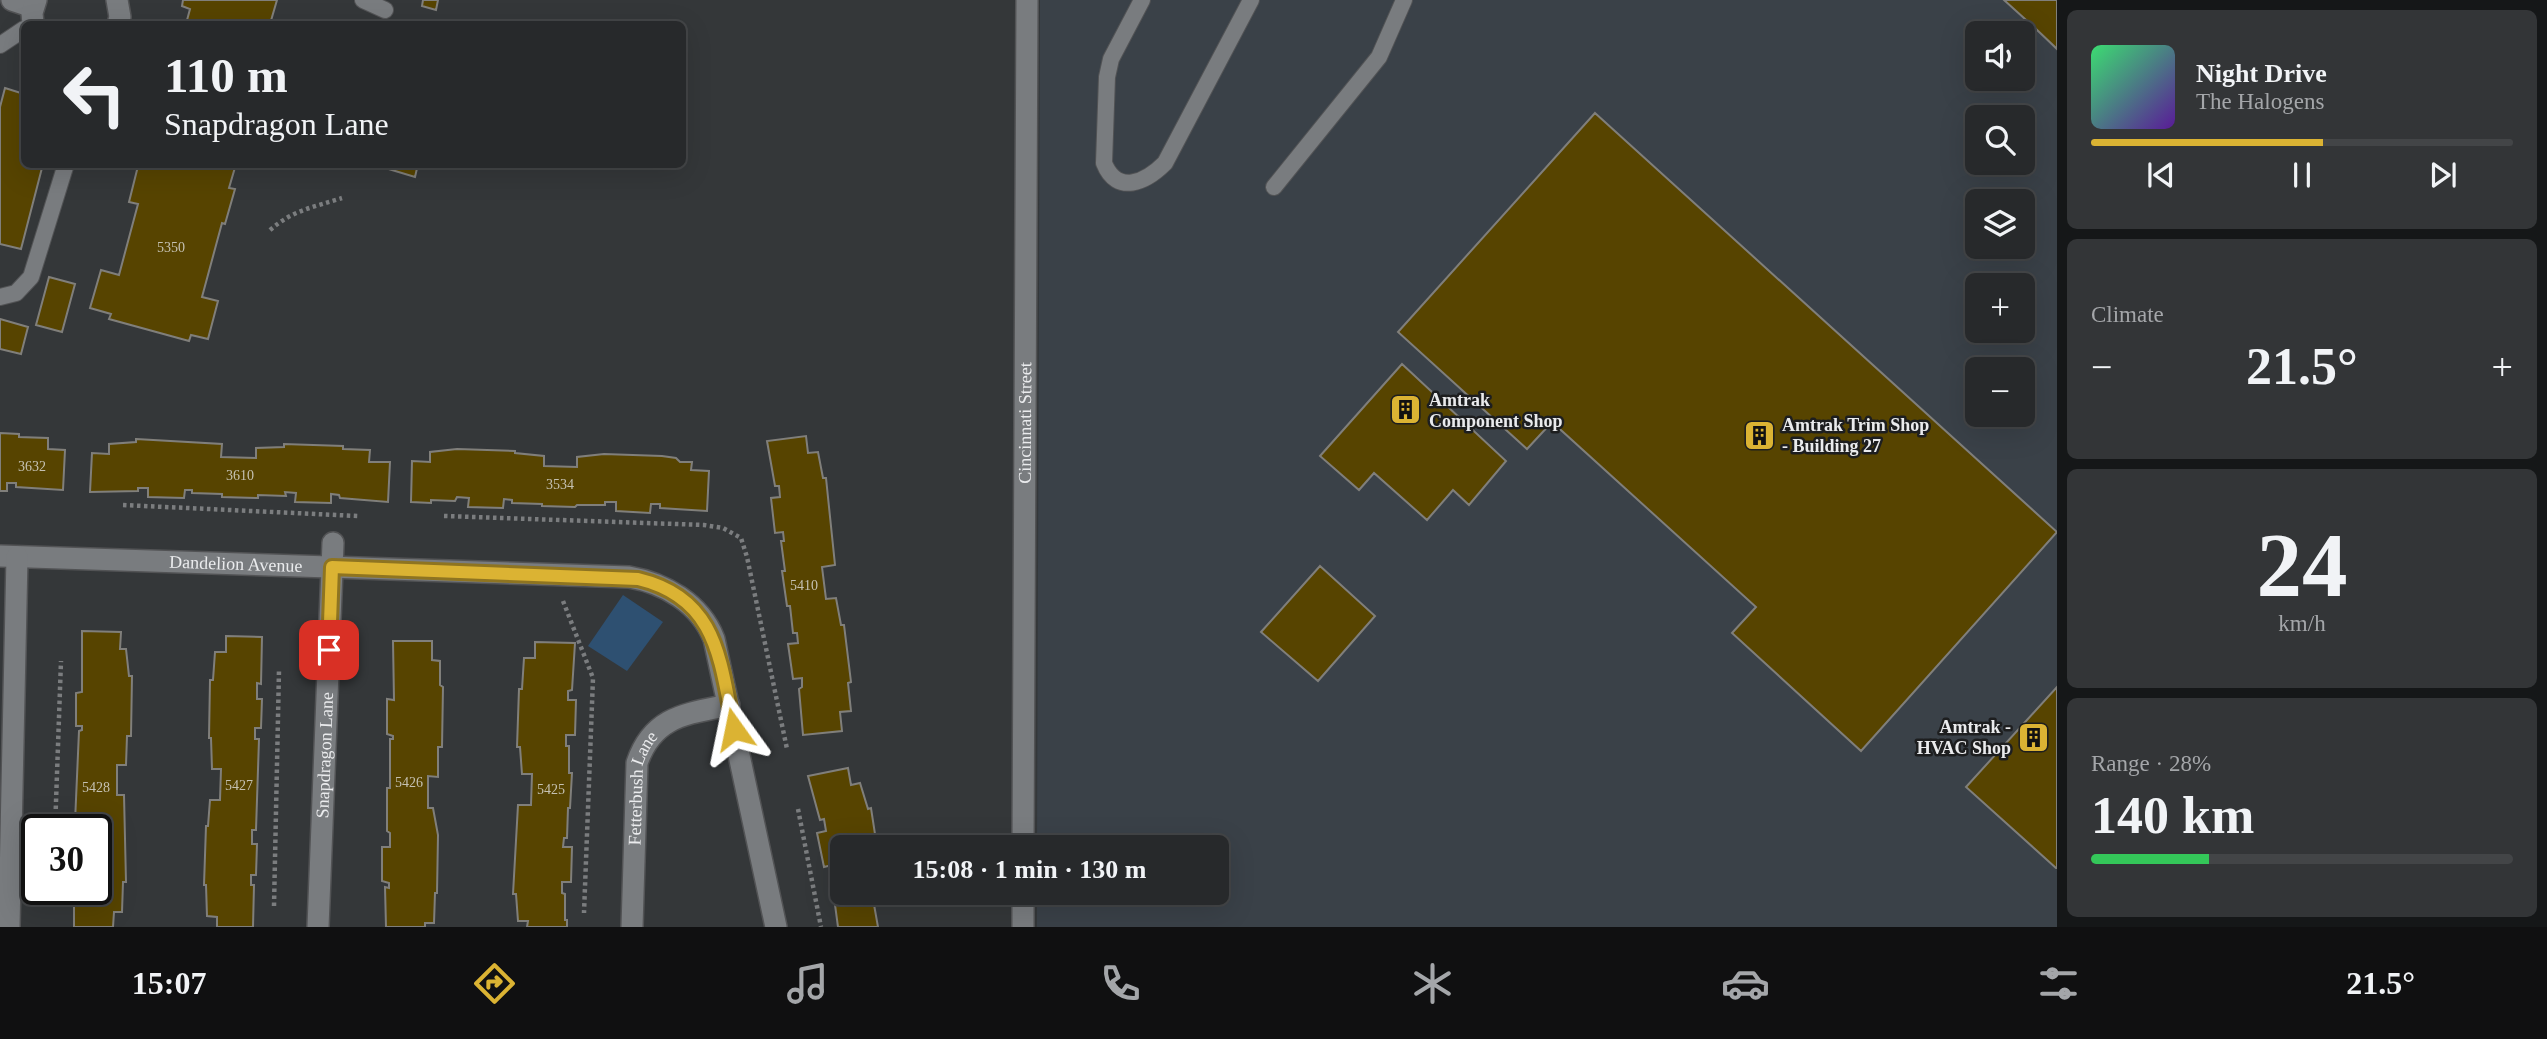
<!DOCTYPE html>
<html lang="en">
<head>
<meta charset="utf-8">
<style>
  body { margin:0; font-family:"Times New Roman",serif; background:#333537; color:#f1f3f6; height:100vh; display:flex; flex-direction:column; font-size:26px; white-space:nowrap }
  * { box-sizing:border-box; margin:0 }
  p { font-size:23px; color:#a4a6a9 }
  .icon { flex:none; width:38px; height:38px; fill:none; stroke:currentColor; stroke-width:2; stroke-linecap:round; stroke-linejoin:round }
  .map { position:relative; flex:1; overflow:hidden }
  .panel { display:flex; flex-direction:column; gap:10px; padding:10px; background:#151718; width:490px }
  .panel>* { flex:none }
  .banner { position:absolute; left:21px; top:21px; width:665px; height:147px; border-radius:10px; box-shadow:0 7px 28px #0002,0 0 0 2px #434547; background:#27292b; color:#f1f3f6; overflow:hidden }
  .controls { position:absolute; left:1965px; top:21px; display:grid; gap:14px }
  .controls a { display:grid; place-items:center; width:70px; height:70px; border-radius:10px; background:#27292b; box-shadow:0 7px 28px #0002,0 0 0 2px #434547; font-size:35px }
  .speed { position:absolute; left:21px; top:814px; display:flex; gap:14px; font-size:35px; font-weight:700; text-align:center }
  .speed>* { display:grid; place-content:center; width:91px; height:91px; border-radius:50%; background:#27292b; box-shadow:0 7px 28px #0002,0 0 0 2px #434547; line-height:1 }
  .speed .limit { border:4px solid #111; border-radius:10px; background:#fff; color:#111 }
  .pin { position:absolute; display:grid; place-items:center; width:60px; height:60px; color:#fff; margin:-30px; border-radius:14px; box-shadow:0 4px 10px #0006 }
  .me { position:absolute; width:77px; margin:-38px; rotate:348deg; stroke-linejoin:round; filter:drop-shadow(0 0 5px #0008) }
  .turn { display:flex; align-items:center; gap:24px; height:147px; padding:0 28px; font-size:32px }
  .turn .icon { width:91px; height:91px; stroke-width:2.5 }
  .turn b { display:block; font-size:49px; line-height:60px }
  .big { font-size:52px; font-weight:600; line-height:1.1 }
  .panel .widget { flex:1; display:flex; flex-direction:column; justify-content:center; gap:10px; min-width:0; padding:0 24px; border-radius:10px; background:#333537 }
  .panel .dial { align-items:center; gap:0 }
  .dial b { font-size:91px; line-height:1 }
  .song { display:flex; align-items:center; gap:21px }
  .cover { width:84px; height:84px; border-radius:10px; background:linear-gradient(135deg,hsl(140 70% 55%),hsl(270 70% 35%)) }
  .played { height:7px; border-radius:4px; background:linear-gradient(90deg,#dbb333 55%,#434547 55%) }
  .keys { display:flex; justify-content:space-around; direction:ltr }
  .heat { display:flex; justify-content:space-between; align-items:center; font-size:38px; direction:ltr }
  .charge { height:10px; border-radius:5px; background:linear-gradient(90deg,#34c759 28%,#434547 0) }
  .trip { position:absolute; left:830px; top:835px; width:399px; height:70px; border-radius:10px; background:#27292b; box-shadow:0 7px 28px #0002,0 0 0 2px #434547; font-weight:600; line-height:70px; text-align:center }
  .menu { display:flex; height:112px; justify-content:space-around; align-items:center; background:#101011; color:#a4a6a9 }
  .menu .icon { width:49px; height:49px }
  .menu .active { color:#dbb333 }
  .menu b { font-size:32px; color:#f1f3f6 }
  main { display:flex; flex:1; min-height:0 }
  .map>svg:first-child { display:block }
  .built { fill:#3a4148; fill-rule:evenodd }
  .green { fill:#2e5071 }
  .building { fill:#574400; stroke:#807f7b; stroke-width:2 }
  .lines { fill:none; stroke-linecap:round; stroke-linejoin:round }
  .lane-casing { stroke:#525355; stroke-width:18 }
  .street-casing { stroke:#525355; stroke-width:24 }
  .secondary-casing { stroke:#525355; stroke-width:24 }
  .path { stroke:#7b7d7f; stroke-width:4.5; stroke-dasharray:3.5 3.5; stroke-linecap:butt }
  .lane { stroke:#797c7f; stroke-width:16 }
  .street { stroke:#797c7f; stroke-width:21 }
  .secondary { stroke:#797c7f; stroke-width:21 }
  .route-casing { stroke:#8e7421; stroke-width:18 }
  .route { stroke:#dbb333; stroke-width:12 }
  .labels { text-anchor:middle; stroke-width:5; stroke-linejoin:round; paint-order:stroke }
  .number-label { font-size:14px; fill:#c5c1b2 }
  .poi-label { font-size:18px; font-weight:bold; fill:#eaebed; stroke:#1d1e1f; text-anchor:start }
  .street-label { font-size:18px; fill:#eaebed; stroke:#1d1e1f }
</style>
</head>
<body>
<main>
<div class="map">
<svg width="2057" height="927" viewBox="0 0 2057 927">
  <rect width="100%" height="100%" fill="#343739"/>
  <path class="built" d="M 1040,0 L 2057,0 L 2057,927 L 1037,927 L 1037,893 L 1216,892 L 1216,847 L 1037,847 ZM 1978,33 L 2023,33 L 2023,79 L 1978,79 ZM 1978,117 L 2023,117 L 2023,163 L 1978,163 ZM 1978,201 L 2023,201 L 2023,247 L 1978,247 ZM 1978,285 L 2023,285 L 2023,331 L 1978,331 ZM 1978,369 L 2023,369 L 2023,415 L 1978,415 Z"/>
  <path class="green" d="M 623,595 L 663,622 L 627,671 L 588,646 Z"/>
  <path class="building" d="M 183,0 L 277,0 L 270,24 L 186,24 L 190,9 L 182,6 Z
    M 423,0 L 438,0 L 436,10 L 422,6 Z
    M 2004,0 L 2057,0 L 2057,49 L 2035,28 Z
    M 5,88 L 24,94 L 24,164 L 43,164 L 21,249 L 0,244 L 0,107 Z
    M 1595,113 L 2057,532 L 1861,751 L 1732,633 L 1756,607 L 1552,422 L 1527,449 L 1398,332 Z
    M 146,164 L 236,164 L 229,188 L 235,189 L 225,224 L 222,223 L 202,297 L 218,301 L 208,339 L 191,335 L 189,341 L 109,319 L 111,314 L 90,308 L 101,270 L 119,275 L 138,204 L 129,202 L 138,166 L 145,168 Z
    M 372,164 L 418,164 L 415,177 Z
    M 49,277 L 75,284 L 62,332 L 36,325 Z
    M 0,319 L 28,327 L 21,354 L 0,349 Z
    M 1402,364 L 1506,461 L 1469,505 L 1453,490 L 1427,520 L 1374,473 L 1359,490 L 1320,456 Z
    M 0,433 L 19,434 L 19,437 L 48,438 L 48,449 L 65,450 L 63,490 L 16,487 L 16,483 L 7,483 L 7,491 L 0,491 Z
    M 806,436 L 808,453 L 818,452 L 823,478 L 826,478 L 835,565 L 822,567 L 826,599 L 836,598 L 841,625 L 844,625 L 851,682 L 848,683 L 851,711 L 840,712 L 842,731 L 803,735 L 799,689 L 802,687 L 802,678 L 793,679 L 788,644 L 798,643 L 797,633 L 793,633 L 790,606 L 787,606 L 782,571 L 785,571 L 781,541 L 784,541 L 783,532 L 775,533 L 771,498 L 780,497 L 779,486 L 775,486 L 767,441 Z
    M 136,439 L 222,444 L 221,457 L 256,458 L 256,448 L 284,447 L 284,444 L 343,446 L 343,449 L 370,450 L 369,462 L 390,462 L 388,502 L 340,498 L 339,495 L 331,494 L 331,503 L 295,502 L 296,493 L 285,492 L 286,496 L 258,495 L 258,498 L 222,497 L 222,494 L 192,493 L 192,490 L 185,490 L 184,498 L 148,497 L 148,488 L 138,488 L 138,491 L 90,492 L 92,453 L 109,454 L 109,444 L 136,442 Z
    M 457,449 L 515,451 L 515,453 L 544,456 L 544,466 L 577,467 L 577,457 L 604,454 L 662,456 L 676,458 L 680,462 L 692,462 L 691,470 L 709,471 L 707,511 L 660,508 L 660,504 L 651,504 L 650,513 L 616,511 L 616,502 L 605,502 L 605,505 L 577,505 L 575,507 L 542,506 L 542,504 L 512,503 L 512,500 L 504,499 L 503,508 L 468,507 L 469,498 L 457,497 L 455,501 L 431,500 L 431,503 L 411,502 L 412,461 L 430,462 L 430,452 Z
    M 1320,566 L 1375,616 L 1318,681 L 1261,632 Z
    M 82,631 L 121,632 L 120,649 L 126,649 L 129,676 L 132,676 L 131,736 L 127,736 L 126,765 L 117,765 L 117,795 L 124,795 L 126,882 L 123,882 L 122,912 L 114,912 L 113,927 L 74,927 L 74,889 L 96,889 L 96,830 L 78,830 L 78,822 L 75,822 L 79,731 L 82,730 L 82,726 L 76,726 L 76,693 L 82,692 Z
    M 226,636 L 262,637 L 261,684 L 257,683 L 257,699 L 262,699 L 261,728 L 255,728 L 255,739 L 259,739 L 256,830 L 252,830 L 252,844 L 257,844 L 256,875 L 251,875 L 251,885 L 254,885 L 253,927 L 217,927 L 217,917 L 207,916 L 206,885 L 204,885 L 206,826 L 208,826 L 210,800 L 220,800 L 221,769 L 212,769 L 211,738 L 209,738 L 210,680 L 213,680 L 215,652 L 226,652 Z
    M 393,641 L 432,641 L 432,660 L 440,661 L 440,685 L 443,687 L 442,747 L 438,747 L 438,777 L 428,776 L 428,808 L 433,808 L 438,835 L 437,893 L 435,893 L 434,923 L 425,923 L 425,927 L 386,927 L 385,887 L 389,888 L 389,883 L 382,881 L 382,847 L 390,847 L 390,833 L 387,831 L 387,788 L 390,788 L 390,739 L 393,739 L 393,736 L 387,734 L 387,699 L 394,700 Z
    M 535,642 L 575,643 L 572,690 L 568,691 L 568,700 L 576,700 L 575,735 L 566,735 L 566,746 L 569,746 L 569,773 L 572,773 L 570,808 L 568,808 L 567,838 L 564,838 L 563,847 L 572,847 L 571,882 L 562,882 L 562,893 L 565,894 L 565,920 L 567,920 L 567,927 L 527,927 L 528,921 L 518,921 L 516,894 L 513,894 L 518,805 L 531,805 L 532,774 L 522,774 L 520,747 L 517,747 L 519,689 L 522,689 L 524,658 L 535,658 Z
    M 2057,687 L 2057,868 L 2056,868 L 1966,787 Z
    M 848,768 L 851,785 L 860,783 L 868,809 L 871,808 L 877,847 L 842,847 L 842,892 L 885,892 L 886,896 L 873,899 L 878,927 L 838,927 L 831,875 L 834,874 L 832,865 L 824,867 L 817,833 L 826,831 L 824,819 L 820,820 L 808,776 Z"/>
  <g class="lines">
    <defs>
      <path id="lane" d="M 363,0 L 385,10
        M 1142,0 L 1111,59 L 1107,77 L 1104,163 C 1117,196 1146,182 1165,163 L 1251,0
        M 0,45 L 24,29
        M 1274,187 L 1379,57 L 1404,0
        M 0,297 L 16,293 L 31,277 L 66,164"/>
      <g id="street">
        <path d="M 12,0 L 33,7"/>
        <path d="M 117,0 L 120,17 L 118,24"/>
        <path d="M 33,24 L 32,13 L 36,0"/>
        <path id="s1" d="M 0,556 L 629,577 C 664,583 700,603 714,639 L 776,927"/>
        <path d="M 9,927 L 17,557"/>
        <path id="s2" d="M 318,927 L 333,543"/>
        <path id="s3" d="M 632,927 L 637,763 C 653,716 686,714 729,705"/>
      </g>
      <g id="secondary">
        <path id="s4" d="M 1023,847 L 1027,0"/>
        <path d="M 1023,927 L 1023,892"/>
      </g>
    </defs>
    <use href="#lane" class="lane-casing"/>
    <use href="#street" class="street-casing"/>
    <use href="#secondary" class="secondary-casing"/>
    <path class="path" d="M 270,230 C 293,210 314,207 342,198
      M 123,505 L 358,516
      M 444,516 L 704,525 L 723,528 L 741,538 L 747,557 L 787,749
      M 563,601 L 593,678 L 584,913
      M 798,809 L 821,927
      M 55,830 L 61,661
      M 53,894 L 53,889
      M 274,906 L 279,670"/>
    <use href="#lane" class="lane"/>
    <use href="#street" class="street"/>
    <use href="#secondary" class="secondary"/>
  </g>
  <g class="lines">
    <defs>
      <path id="route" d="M 329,650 L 332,567 L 638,579 C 718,598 720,661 734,729"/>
    </defs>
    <use href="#route" class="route-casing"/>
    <use href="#route" class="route"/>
  </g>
  <defs>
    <symbol id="building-square" viewBox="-11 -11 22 22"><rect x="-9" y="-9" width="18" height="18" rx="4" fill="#dbb333" stroke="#1d1e1f"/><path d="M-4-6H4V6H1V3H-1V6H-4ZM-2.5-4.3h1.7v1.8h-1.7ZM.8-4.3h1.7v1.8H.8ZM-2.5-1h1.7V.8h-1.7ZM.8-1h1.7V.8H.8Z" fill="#111"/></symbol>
  </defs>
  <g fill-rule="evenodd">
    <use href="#building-square" x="1388" y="392" width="35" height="35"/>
    <use href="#building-square" x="1742" y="418" width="35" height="35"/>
    <use href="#building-square" x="2016" y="720" width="35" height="35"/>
  </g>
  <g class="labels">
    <g class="number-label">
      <text x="171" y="252">5350</text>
      <text x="32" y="471">3632</text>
      <text x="240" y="480">3610</text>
      <text x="560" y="489">3534</text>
      <text x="804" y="590">5410</text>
      <text x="409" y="787">5426</text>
      <text x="239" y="790">5427</text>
      <text x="96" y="792">5428</text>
      <text x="551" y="794">5425</text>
    </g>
    <g class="poi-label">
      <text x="1429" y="406">Amtrak<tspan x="1429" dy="21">Component Shop</tspan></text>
      <text x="1782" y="431">Amtrak Trim Shop<tspan x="1782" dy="21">- Building 27</tspan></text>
      <text x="2011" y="733" text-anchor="end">Amtrak -<tspan x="2011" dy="21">HVAC Shop</tspan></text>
    </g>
    <g class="street-label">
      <text dy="6" stroke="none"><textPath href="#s4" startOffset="424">Cincinnati Street</textPath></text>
      <text dy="6" stroke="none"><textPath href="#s1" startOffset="236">Dandelion Avenue</textPath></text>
      <text dy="6" stroke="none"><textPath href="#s2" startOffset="172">Snapdragon Lane</textPath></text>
      <text dy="6" stroke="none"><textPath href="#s3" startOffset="140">Fetterbush Lane</textPath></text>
    </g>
  </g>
</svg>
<div class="controls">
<a><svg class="icon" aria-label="sound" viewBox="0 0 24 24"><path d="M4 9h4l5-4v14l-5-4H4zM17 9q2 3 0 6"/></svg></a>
<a><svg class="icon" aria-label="search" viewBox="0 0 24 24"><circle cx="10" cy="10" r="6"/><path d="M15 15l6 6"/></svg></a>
<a><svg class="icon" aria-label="layers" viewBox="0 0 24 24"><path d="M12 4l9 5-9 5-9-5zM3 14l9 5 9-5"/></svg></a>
<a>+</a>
<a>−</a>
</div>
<div class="speed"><div class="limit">30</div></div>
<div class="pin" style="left:329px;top:650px;background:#d93025"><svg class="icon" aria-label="arrive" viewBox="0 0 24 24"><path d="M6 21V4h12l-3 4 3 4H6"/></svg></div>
<svg class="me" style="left:734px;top:729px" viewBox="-20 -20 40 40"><path d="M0-17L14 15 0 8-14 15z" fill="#dbb333" stroke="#fff" stroke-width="4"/></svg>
<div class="trip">15:08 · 1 min · 130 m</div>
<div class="banner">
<div class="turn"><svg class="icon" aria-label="left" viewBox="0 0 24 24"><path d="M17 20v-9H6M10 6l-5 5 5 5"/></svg><div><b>110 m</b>Snapdragon Lane</div></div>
</div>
</div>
<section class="panel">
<div class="widget">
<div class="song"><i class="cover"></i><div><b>Night Drive</b><p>The Halogens</p></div></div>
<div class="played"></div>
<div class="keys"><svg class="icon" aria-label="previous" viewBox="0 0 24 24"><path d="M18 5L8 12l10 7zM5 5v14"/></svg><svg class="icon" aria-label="pause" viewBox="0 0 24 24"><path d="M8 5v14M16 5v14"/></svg><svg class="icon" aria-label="next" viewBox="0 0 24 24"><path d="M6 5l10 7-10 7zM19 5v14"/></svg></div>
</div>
<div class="widget"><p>Climate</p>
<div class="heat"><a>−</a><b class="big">21.5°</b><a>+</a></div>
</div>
<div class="widget dial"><b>24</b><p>km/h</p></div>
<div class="widget"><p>Range · 28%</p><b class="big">140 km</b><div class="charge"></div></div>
</section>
</main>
<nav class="menu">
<b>15:07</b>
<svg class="icon active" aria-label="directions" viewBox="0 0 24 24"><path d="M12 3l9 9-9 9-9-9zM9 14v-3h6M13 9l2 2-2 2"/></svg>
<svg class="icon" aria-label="music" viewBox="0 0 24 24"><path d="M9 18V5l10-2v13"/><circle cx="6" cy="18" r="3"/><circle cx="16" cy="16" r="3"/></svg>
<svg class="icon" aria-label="phone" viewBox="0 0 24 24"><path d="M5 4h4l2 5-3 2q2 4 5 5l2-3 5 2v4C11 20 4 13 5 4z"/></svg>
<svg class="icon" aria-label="climate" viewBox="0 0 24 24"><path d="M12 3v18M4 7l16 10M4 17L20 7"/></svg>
<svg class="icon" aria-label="car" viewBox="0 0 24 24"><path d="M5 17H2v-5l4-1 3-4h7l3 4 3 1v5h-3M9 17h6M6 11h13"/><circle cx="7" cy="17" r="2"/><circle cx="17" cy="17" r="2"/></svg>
<svg class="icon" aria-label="filters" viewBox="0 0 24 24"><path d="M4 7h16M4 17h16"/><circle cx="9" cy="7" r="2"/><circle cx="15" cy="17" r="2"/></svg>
<b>21.5°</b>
</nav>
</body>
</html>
